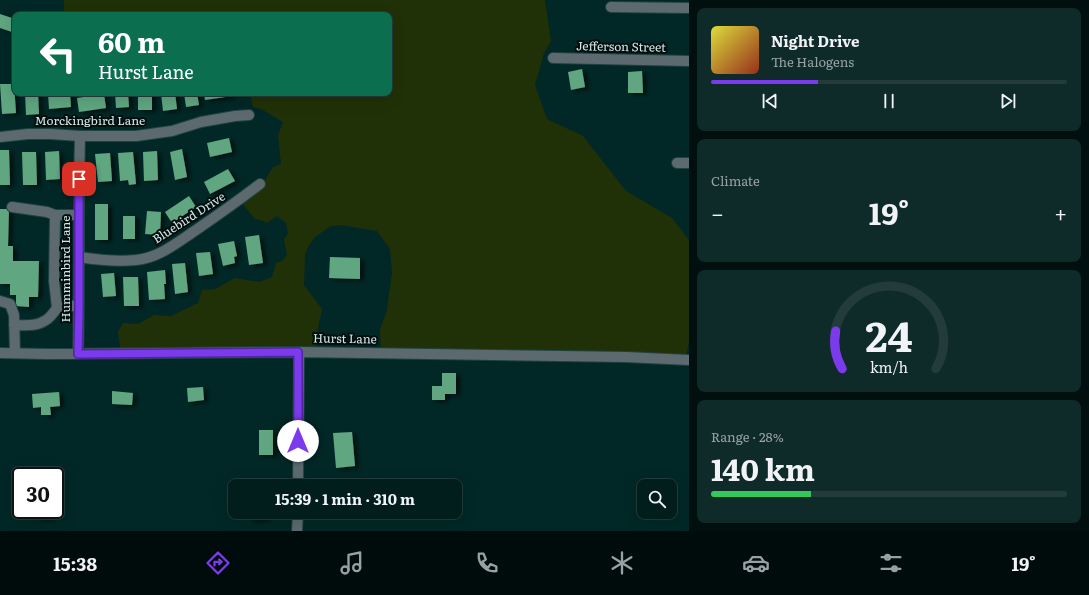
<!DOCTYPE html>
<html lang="en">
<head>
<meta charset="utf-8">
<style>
  body { margin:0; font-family:Literata,serif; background:#0f2b29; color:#f1f3f6; height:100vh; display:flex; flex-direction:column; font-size:15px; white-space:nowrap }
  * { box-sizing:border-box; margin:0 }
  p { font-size:13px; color:#96a2a3 }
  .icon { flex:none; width:22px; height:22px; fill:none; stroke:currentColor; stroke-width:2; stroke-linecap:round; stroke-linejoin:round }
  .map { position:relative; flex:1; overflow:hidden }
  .side { display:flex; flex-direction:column; gap:8px; padding:8px; background:#01100f; width:400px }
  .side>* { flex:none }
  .hud { position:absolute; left:12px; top:12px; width:380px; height:84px; border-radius:8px; box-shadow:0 4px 16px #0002,0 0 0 1px #233c3b; background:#0b6e4f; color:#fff; overflow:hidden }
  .tools { position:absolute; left:637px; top:479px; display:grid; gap:8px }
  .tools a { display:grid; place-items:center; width:40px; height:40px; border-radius:8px; background:#011e1c; box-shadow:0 4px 16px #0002,0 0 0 1px #233c3b; font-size:20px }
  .speed { position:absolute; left:12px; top:467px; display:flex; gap:8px; font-size:20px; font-weight:700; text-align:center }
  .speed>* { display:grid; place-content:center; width:52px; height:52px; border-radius:50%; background:#011e1c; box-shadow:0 4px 16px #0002,0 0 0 1px #233c3b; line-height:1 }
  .speed .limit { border:2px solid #111; border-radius:6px; background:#fff; color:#111 }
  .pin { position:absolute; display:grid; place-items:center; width:34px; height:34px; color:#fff; margin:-17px; border-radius:8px; box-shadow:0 2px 6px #0006 }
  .me { position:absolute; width:44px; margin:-22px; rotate:0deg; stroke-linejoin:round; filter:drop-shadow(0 0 3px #0008) }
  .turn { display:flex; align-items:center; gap:14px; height:84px; padding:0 20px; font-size:18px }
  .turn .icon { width:52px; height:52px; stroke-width:2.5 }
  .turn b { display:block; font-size:28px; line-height:34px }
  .big { font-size:30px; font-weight:700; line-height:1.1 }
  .side .widget { flex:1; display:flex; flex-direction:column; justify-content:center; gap:6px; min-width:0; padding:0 14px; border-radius:8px; background:#0f2b29 }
  .side .dial { align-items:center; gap:0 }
  .dial svg { height:104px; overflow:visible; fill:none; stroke:#233c3b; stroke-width:7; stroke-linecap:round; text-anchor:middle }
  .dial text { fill:#f1f3f6; stroke:none }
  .song { display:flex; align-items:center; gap:12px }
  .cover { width:48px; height:48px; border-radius:6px; background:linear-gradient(135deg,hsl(60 70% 55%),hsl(10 70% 35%)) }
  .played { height:4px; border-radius:2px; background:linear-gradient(90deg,#7c3aed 30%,#233c3b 30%) }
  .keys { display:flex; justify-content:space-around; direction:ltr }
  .heat { display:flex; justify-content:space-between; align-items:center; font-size:22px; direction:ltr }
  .charge { height:6px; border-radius:3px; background:linear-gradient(90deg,#34c759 28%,#233c3b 0) }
  .trip { position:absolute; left:228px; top:479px; width:234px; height:40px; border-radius:8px; background:#011e1c; box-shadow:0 4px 16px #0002,0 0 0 1px #233c3b; font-weight:700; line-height:40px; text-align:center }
  .dock { display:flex; height:64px; justify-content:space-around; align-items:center; background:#000c0b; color:#96a2a3 }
  .dock .icon { width:28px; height:28px }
  .dock .on { color:#7c3aed }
  .dock b { font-size:18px; color:#f1f3f6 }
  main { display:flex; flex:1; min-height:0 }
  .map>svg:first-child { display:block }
  .green { fill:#213107 }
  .building { fill:#5fa681; filter:url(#shadow) }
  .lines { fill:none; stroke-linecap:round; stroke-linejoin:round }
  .minor-casing { stroke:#1f4341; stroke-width:12 }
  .minor { stroke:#5c6a6f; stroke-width:10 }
  .route-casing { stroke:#51269a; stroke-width:10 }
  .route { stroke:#7c3aed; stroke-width:7 }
  .labels { text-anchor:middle; stroke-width:4; stroke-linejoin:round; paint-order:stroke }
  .street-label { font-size:12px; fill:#d5e9e7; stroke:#020e0d }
</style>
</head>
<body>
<main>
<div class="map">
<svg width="689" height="531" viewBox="0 0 689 531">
  <defs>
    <filter id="shadow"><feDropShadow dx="4" dy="2" stdDeviation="2" flood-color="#0009"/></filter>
  </defs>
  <rect width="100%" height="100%" fill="#012826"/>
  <path class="green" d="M 64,0 L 545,0 L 551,41 L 544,53 L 535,85 L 547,119 L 583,136 L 626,191 L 672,218 L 689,240 L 689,341 L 685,361 L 381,354 L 380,330 L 387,310 L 392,273 L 390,249 L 377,231 L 341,225 L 331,226 L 315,237 L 308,247 L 305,255 L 304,285 L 322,309 L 317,333 L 317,353 L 121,354 L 118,332 L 123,323 L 138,324 L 154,315 L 171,316 L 198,303 L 202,290 L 215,289 L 235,278 L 259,282 L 272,277 L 276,263 L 282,261 L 287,255 L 284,240 L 288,233 L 286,223 L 277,216 L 267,223 L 261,220 L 255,219 L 241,202 L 264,182 L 273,167 L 281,164 L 278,135 L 283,122 L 261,109 L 253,107 L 250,93 L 389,93 L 389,15 L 64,15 Z"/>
  <path class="building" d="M 0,14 L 15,19 L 15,33 L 0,28 Z
    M 582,69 L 585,87 L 571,90 L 568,72 Z
    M 642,71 L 643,93 L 628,93 L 628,72 Z
    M 0,84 L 14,84 L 16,113 L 2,114 Z
    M 25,93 L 38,93 L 39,114 L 26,115 Z
    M 48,93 L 70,93 L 71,107 L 49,109 Z
    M 115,93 L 128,93 L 129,107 L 116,108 Z
    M 138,93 L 152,93 L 152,110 L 138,110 Z
    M 161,93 L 175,93 L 177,109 L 163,111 Z
    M 184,93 L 197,93 L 199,105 L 186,107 Z
    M 204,93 L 231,93 L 232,96 L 205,100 Z
    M 104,94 L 106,108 L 79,112 L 77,98 Z
    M 229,138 L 232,152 L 210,157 L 207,143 Z
    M 182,149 L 187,177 L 175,180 L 170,152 Z
    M 0,150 L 9,150 L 10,185 L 0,185 Z
    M 59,151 L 60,179 L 46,180 L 45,152 Z
    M 157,151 L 158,180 L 144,181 L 143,152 Z
    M 22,152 L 36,152 L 37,185 L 23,185 Z
    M 133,152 L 136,184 L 129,185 L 128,180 L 120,181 L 118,153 Z
    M 110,153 L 112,181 L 98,182 L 95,154 Z
    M 228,169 L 235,181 L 210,194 L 204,182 Z
    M 189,196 L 196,207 L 172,223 L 165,212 Z
    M 95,204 L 108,204 L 108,240 L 95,240 Z
    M 0,209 L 9,209 L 8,246 L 13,246 L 13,261 L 39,261 L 38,297 L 29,297 L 29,307 L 16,306 L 16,295 L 10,295 L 10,284 L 0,284 Z
    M 147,211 L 161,212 L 160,235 L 145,234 Z
    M 123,216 L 135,216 L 135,239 L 123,239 Z
    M 259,235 L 263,263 L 249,265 L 245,237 Z
    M 234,241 L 237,256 L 234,257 L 235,263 L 223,266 L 218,244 Z
    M 210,252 L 213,274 L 199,276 L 196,253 Z
    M 330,257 L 360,258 L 360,279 L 329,278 Z
    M 185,263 L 188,292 L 175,294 L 172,264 Z
    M 165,270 L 166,284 L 164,284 L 165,299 L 149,300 L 147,272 Z
    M 114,273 L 116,296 L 103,297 L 101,274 Z
    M 123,277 L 138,277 L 139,306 L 124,306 Z
    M 442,373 L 456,373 L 456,394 L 445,394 L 445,400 L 432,400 L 432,386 L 442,386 Z
    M 203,387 L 204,400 L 188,402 L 187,388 Z
    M 112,391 L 133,393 L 132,405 L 112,404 Z
    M 59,392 L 60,406 L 50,407 L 51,415 L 41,415 L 41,407 L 33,408 L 32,394 Z
    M 259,430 L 273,430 L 273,455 L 259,455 Z
    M 352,432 L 355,466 L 336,468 L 333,433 Z
    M 37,510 L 51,510 L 51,518 L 37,518 Z
    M 249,512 L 265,512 L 266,519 L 250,520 Z"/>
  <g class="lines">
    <defs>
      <path id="minor" d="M 611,7 L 689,8
        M 553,58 L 689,61
        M 0,137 L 28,134 L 50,134 L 80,136 L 136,136 L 172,131 L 201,122 L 235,116 L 249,115
        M 677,163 L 689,163
        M 12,207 L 47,212 L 55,215
        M 79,257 C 98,260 117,262 136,260 C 159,258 178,242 196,230 C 218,215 239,200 260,184
        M 0,301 L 10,304 L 14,315 L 15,353
        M 57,308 L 54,281 L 55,215 L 78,215
        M 14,325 C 25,325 36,327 46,320 C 50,318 54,312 57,308 L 79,305
        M 0,353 L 46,354 L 299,352 L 626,357 L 689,360
        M 78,354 C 80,281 78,208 80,136
        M 298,486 L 299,352
        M 297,531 L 298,512"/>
    </defs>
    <use href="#minor" class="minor-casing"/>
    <use href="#minor" class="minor"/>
  </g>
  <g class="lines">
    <defs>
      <path id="route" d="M 79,179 L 79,310 L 78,354 L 298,352 L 298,441"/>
    </defs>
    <use href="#route" class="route-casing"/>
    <use href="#route" class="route"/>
  </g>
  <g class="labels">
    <g class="street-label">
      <text transform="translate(621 47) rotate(1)" y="4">Jefferson Street</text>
      <text x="90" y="125">Morckingbird Lane</text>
      <text transform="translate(189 218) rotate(-33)" y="4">Bluebird Drive</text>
      <text transform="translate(66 269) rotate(-90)" y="4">Humminbird Lane</text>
      <text transform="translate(345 339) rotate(1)" y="4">Hurst Lane</text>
    </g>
  </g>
</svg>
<div class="tools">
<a><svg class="icon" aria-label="search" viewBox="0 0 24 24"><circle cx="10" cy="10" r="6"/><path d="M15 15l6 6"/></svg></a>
</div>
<div class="speed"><div class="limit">30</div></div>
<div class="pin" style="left:79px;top:179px;background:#d93025"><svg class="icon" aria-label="arrive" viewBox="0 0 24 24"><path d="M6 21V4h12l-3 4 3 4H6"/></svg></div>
<svg class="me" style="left:298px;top:441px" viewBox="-20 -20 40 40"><circle r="19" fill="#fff"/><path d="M0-13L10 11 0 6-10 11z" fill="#7c3aed"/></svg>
<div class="trip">15:39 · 1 min · 310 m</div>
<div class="hud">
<div class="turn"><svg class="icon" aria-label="left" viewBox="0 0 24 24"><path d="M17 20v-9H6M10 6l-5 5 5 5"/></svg><div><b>60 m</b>Hurst Lane</div></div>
</div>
</div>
<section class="side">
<div class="widget">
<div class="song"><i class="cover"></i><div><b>Night Drive</b><p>The Halogens</p></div></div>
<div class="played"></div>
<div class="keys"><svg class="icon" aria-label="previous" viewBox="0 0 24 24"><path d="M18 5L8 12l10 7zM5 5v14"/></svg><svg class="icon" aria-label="pause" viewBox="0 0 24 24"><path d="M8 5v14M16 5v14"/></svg><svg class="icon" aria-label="next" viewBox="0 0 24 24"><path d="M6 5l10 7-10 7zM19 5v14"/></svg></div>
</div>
<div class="widget"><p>Climate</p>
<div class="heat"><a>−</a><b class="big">19°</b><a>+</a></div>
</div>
<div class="widget dial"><svg viewBox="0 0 100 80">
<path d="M14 69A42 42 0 1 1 86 69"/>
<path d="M14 69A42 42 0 0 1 9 40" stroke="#7c3aed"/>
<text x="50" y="56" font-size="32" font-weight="700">24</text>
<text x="50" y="72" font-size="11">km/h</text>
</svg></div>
<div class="widget"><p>Range · 28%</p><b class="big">140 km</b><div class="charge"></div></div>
</section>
</main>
<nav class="dock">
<b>15:38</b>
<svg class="icon on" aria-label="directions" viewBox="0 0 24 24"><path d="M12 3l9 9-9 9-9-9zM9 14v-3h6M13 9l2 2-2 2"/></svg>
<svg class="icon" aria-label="music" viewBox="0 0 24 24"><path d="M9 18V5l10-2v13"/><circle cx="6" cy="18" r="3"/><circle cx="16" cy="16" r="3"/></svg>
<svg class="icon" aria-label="phone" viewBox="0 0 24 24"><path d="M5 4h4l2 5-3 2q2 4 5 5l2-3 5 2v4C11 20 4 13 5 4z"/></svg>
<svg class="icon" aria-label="climate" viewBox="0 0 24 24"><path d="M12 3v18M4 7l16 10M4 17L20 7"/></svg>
<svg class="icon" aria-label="car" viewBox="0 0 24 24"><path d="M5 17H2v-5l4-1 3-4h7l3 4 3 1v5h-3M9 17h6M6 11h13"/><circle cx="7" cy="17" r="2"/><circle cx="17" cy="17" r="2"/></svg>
<svg class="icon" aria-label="filters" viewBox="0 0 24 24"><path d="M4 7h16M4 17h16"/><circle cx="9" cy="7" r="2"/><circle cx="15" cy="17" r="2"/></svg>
<b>19°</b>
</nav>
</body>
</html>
